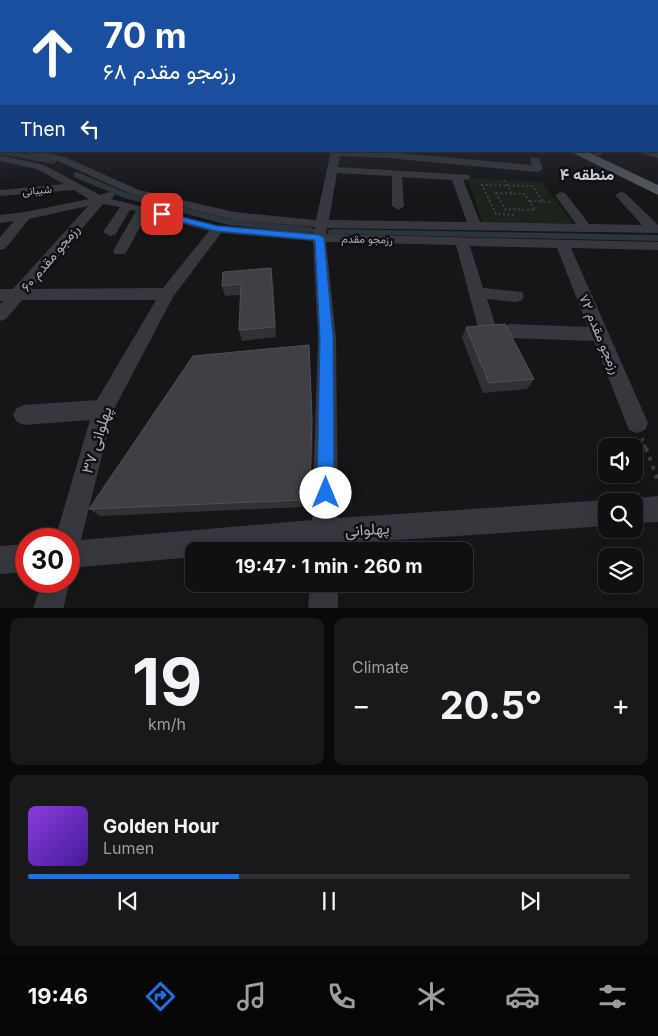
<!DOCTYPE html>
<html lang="en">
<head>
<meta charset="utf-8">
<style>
  body { margin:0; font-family:Inter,Vazirmatn,sans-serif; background:#19191b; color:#f1f3f6; height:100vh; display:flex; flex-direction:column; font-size:19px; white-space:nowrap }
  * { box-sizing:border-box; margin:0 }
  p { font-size:16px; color:#9c9d9f }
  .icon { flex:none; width:28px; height:28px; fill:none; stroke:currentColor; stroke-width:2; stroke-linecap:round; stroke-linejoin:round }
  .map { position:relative; height:608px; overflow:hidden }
  .side { display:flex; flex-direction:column; gap:10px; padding:10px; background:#09090a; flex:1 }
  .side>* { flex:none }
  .banner { position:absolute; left:0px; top:0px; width:659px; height:152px; box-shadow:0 5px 20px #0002,0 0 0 1px #303032; background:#1a4fa0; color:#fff; overflow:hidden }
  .buttons { position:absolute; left:598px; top:438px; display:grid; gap:10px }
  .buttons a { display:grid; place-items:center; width:45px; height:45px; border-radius:10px; background:#101012; box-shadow:0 5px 20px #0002,0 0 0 1px #303032; font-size:25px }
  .speed { position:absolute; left:15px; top:528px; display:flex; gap:10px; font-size:25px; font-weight:700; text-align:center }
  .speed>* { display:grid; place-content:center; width:65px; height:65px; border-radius:50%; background:#101012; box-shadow:0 5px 20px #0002,0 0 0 1px #303032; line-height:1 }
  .speed .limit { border:8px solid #d22; background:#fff; color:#111 }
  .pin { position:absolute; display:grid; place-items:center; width:42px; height:42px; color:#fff; margin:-21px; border-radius:10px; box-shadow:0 2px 8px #0006 }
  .me { position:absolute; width:55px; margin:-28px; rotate:0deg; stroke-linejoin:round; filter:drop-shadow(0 0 4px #0008) }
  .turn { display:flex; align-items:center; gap:18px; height:105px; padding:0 20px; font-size:22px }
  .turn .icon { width:65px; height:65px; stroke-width:2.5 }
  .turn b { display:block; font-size:35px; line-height:42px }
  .then { display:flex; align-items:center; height:48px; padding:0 20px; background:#0003; gap:10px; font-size:19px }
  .big { font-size:38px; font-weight:700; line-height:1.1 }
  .side .tile { flex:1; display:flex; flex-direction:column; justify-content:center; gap:8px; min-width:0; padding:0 18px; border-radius:10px; background:#19191b }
  .side .dial { align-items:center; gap:0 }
  .dial b { font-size:65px; line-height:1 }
  .song { display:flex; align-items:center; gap:15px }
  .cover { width:60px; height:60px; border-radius:8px; background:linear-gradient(135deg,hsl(270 70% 55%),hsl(260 70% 35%)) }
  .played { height:5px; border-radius:2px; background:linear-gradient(90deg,#1a73e8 35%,#303032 35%) }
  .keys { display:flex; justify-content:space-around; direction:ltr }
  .heat { display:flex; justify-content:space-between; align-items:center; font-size:28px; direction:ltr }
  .side .tiles { flex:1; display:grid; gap:10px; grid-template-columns:1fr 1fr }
  .tile:last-child { grid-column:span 2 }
  .trip { position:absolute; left:185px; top:542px; width:288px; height:50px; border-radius:10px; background:#101012; box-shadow:0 5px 20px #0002,0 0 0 1px #303032; font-weight:700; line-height:50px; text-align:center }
  .dock { display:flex; height:80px; justify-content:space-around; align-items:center; background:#060607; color:#9c9d9f }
  .dock .icon { width:35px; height:35px }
  .dock .selected { color:#1a73e8 }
  .dock b { font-size:22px; color:#f1f3f6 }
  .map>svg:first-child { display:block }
  .green { fill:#1c231d }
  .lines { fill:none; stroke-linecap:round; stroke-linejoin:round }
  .canal { fill:#2c353c; fill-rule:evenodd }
  .path-far2 { stroke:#3d3f44; stroke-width:2; stroke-dasharray:2 2.5; stroke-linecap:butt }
  .path-far1 { stroke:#3d3f44; stroke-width:3; stroke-dasharray:3 4.5; stroke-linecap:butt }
  .path { stroke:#3d3f44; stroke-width:4; stroke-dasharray:4 5.5; stroke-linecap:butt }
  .minor { fill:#37383d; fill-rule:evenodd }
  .major { fill:#53555c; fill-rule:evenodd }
  .wall { fill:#323236 }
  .shaded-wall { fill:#212124 }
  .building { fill:#3f3f44; stroke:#4f5156 }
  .route { fill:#1a73e8; stroke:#114b97 }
  .labels { text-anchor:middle; stroke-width:5; stroke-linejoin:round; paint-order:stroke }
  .far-street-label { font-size:11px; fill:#a8adb8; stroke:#111113 }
  .street-label { font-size:14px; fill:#a8adb8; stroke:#111113 }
  .far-district-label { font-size:16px; font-weight:bold; fill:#c9ccd4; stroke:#111113 }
  .near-street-label { font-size:16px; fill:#a8adb8; stroke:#111113 }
</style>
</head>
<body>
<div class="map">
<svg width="658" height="609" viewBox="0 0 658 609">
  <rect width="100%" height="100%" fill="#161618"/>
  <path class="green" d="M 467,178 L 542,182 L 574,225 L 483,223 Z"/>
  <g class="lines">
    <path class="canal" d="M 0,150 L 53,158 L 57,161 L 53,164 L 0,154 Z
      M 77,172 L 130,194 L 229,219 L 310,227 L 316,230 L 310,233 L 229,225 L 124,198 L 74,177 L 74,173 Z
      M 333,229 L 658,235 L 658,241 L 329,234 L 327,232 L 329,230 Z"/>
    <path class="path-far2" d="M 504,180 L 512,193
      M 496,193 L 525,194 L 535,210 L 505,209 Z
      M 530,201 L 552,202
      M 514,215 L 496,214 L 482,185 L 533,186 L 543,202"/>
    <path class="path-far1" d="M 642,438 L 646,449"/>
    <path class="path" d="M 646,448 L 658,481"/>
    <path class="minor" d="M 0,119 L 1,120 L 1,125 L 0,125 Z
      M 17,151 L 37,151 L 65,157 L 139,190 L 234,212 L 316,220 L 331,151 L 388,152 L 532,165 L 530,160 L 531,158 L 539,158 L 543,169 L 538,172 L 388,158 L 340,156 L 338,167 L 469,175 L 470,177 L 469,179 L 463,180 L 480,222 L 576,224 L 555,195 L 561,192 L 565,193 L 589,224 L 642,225 L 615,195 L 621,192 L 625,193 L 658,225 L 658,233 L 327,228 L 326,234 L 658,242 L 658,250 L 571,248 L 648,423 L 645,430 L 637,433 L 629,430 L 594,341 L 510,338 L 504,336 L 501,331 L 504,326 L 510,324 L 588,327 L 557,248 L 470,246 L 483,288 L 522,292 L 524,296 L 522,300 L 516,302 L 487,299 L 496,327 L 493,332 L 487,334 L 481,332 L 478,327 L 456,245 L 326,242 L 336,338 L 338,518 L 606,500 L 608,501 L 606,501 L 606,526 L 338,544 L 338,551 L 312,551 L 312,546 L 258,551 L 194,551 L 194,557 L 69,568 L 69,539 L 55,539 L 90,420 L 24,425 L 17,422 L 13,415 L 17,408 L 24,405 L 97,400 L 156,300 L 22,300 L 6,319 L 0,321 L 0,304 L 3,301 L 0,301 L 0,289 L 13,289 L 88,206 L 29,219 L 5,249 L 0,250 L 0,237 L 14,221 L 0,223 L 0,215 L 25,212 L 89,199 L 74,190 L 0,196 L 0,190 L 64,184 L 37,169 L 0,161 L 0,155 L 44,165 L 100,195 L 109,192 L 113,193 L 115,195 L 111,199 L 217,225 L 313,233 L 315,227 L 234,220 L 131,194 L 58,161 ZM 337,173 L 392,176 L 392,206 L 398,210 L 404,206 L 402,177 L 452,180 L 467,222 L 329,220 ZM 103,204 L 120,207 L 103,232 L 110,236 L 115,235 L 130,210 L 136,211 L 113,251 L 115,254 L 125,254 L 127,251 L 147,214 L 209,231 L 163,288 L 31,289 ZM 221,233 L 313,241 L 318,338 L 312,520 L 81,540 L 113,411 L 173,297 Z
      M 594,151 L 604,151 L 601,155 L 595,155 Z
      M 638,151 L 658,152 L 658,158 L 640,153 Z
      M 658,496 L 658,522 L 634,523 L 634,501 L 627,501 L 634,498 Z
      M 26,544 L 26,572 L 0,574 L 0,546 Z
      M 69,578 L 70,581 L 63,609 L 33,609 L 42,581 L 69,581 Z
      M 310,584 L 338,584 L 338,609 L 308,609 Z"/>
    <path class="major" d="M 569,151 L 586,151 L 658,185 L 658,195 Z"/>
  </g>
  <path class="wall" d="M 271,268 L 273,278 L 276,337 L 242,341 L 239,330 L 240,295 L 225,296 L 222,286 Z
    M 466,327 L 534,379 L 527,389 L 483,393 L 462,338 Z
    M 313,429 L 311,496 L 302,507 L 100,516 L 89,509 Z"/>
  <path class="shaded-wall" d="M 271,268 L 273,278 L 276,337 L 275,327 Z
    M 309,345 L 313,429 L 311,496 L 302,507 L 301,500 Z"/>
  <path class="building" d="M 271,268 L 275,327 L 239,330 L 241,284 L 222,286 L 223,272 Z
    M 505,324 L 534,379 L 489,383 L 466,327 Z
    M 309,345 L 312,419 L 310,489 L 301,500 L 89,509 L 193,356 Z"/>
  <linearGradient id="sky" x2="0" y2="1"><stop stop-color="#0c0c0d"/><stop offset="0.55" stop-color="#363c48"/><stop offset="1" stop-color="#363c48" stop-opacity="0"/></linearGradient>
  <rect width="658" height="191" fill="url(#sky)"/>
  <path class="route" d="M 162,212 L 217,226 L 319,235 L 324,238 L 333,338 L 334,493 L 332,499 L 326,501 L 320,499 L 317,493 L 320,338 L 315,240 L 217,231 L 159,216 L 159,213 Z"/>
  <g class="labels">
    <g class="far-street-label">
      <text transform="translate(37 190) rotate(-5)" y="4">شیبانی</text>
      <text transform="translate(367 239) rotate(1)" y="4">رزمجو مقدم</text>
    </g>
    <g class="street-label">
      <text transform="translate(50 258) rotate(-50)" y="5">رزمجو مقدم ۶۰</text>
      <text transform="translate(600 334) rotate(67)" y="5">رزمجو مقدم ۷۲</text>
    </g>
    <g class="far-district-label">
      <text x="587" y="180">منطقه ۴</text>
    </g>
    <g class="near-street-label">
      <text transform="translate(96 440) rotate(-73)" y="6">پهلوانی ۳۷</text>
      <text transform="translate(367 529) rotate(-4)" y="6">پهلوانی</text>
    </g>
  </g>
</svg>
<div class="buttons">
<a><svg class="icon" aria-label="sound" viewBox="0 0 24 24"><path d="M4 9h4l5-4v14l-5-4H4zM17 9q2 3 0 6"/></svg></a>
<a><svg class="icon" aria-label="search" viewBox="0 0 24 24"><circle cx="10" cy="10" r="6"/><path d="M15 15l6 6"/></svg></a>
<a><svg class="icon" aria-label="layers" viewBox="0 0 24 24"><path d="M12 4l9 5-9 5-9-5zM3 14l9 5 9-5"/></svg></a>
</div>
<div class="speed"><div class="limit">30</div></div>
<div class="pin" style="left:162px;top:214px;background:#d93025"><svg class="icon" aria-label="arrive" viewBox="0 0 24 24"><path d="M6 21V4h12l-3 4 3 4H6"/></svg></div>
<svg class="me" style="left:326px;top:493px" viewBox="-20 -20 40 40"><circle r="19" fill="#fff"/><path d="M0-13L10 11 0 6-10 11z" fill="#1a73e8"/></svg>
<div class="trip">19:47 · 1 min · 260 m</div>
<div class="banner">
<div class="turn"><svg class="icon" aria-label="ahead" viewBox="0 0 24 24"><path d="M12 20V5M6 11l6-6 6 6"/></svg><div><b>70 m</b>رزمجو مقدم ۶۸</div></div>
<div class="then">Then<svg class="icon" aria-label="left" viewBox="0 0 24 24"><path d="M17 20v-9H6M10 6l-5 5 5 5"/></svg></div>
</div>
</div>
<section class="side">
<div class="tiles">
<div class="tile dial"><b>19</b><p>km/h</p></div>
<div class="tile"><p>Climate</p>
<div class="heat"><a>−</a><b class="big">20.5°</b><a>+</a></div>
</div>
<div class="tile">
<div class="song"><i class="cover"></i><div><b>Golden Hour</b><p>Lumen</p></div></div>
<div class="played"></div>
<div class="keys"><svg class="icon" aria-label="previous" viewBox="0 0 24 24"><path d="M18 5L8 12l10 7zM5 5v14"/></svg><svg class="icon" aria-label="pause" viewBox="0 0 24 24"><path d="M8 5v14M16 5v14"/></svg><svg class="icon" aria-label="next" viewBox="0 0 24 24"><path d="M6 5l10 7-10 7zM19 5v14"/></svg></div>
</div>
</div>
</section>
<nav class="dock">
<b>19:46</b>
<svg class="icon selected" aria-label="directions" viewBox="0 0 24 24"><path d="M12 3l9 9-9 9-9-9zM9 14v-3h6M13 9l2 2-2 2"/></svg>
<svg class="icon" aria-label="music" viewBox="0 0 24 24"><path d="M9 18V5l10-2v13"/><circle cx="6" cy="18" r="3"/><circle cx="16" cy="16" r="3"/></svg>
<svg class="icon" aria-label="phone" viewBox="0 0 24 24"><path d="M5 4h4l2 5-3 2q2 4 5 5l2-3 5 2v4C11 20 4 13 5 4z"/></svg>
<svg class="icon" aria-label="climate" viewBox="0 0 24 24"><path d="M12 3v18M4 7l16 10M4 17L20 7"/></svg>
<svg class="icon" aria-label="car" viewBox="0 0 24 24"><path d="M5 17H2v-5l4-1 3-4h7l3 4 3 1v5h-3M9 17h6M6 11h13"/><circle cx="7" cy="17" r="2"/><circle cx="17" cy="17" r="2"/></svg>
<svg class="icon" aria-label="filters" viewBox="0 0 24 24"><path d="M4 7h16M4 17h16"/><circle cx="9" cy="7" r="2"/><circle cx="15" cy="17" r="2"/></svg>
</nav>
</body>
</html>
